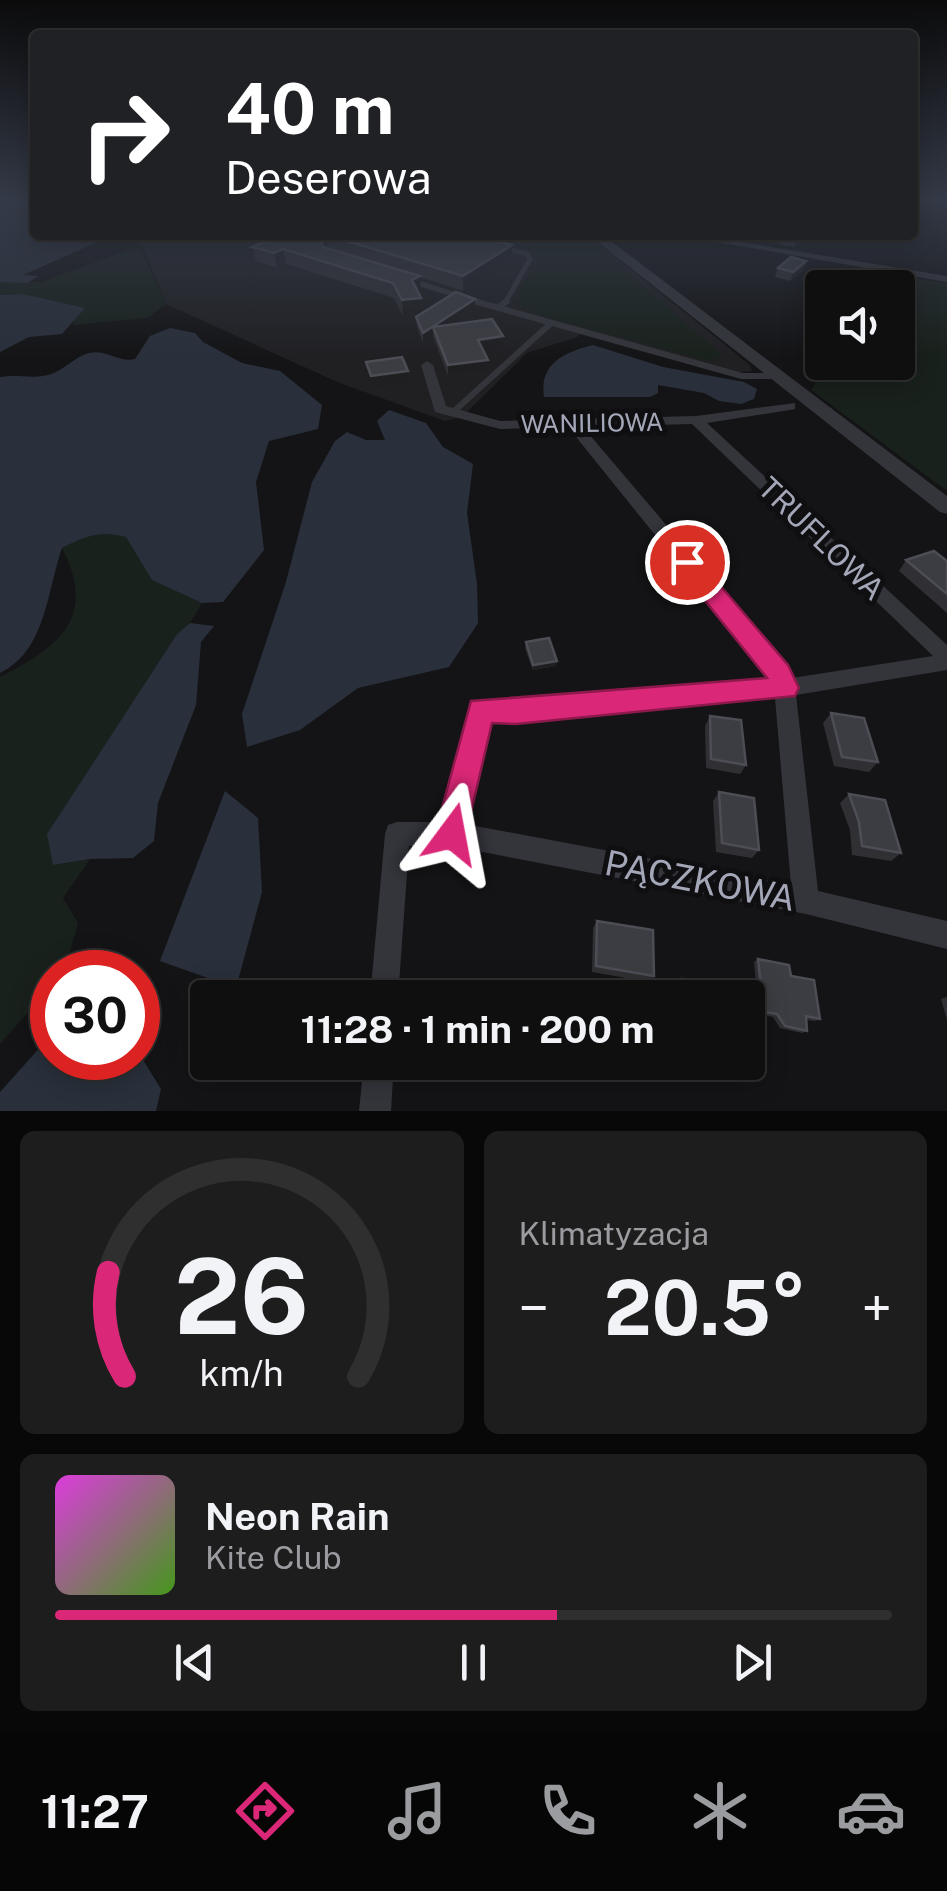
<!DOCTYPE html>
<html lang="pl">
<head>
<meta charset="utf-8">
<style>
  body { margin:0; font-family:"Public Sans",sans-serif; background:#1d1d1e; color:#f1f3f6; height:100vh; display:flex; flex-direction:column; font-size:38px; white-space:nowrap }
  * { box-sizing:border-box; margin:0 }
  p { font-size:32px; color:#9b9c9f }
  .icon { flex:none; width:55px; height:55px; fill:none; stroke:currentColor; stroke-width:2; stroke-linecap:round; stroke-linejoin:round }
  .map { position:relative; height:1111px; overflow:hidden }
  .panel { display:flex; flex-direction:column; gap:20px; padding:20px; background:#080809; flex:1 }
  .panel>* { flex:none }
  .top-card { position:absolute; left:30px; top:30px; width:888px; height:210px; border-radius:10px; box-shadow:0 5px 25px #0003,0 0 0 2px #2f2f30; background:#202124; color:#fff; overflow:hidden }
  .controls { position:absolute; left:805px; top:270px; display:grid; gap:20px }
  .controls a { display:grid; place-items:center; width:110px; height:110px; border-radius:10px; background:#0f0f10; box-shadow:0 5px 25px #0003,0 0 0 2px #2f2f30; font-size:50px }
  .speed { position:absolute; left:30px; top:950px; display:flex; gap:20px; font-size:50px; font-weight:700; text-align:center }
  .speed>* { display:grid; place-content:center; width:130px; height:130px; border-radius:50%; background:#0f0f10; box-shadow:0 5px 25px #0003,0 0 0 2px #2f2f30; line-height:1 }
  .speed .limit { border:15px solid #d22; background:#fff; color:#111 }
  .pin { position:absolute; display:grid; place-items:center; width:85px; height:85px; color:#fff; margin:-42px; border:5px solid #fff; border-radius:50%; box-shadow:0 2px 10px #0007 }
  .me { position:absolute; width:110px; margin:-55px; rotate:13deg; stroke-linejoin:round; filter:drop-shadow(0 0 8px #0008) }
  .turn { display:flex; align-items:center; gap:35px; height:210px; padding:0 30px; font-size:45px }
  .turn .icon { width:130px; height:130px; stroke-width:2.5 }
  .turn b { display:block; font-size:70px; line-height:85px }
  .big { font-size:75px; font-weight:700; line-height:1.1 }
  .panel .widget { flex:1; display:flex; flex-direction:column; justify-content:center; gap:15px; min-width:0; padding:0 35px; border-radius:15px; background:#1d1d1e }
  .panel .dial { align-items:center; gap:0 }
  .dial svg { height:260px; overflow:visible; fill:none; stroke:#2f2f30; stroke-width:7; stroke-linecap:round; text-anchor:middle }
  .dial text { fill:#f1f3f6; stroke:none }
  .song { display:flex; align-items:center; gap:30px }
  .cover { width:120px; height:120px; border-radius:15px; background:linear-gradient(135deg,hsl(300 70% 55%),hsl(100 70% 35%)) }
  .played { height:10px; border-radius:5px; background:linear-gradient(90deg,#db2777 60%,#2f2f30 60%) }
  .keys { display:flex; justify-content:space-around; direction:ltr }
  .heat { display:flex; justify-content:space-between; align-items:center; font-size:55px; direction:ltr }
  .panel .tiles { flex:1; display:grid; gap:20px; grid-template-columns:1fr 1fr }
  .widget:last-child { grid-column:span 2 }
  .trip { position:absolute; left:190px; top:980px; width:575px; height:100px; border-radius:10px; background:#0f0f10; box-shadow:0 5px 25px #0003,0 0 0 2px #2f2f30; font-weight:700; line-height:100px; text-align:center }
  .menu { display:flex; height:160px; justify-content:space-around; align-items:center; background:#060606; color:#9b9c9f }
  .menu .icon { width:70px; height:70px }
  .menu .active { color:#db2777 }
  .menu b { font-size:45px; color:#f1f3f6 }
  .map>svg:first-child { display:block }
  .built { fill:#202023 }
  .green { fill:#19211c }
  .water { fill:#29303b }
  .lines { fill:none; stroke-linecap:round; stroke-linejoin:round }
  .service-far1 { stroke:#34353b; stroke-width:5 }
  .service { stroke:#34353b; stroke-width:6 }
  .minor { fill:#34353b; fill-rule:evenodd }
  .tertiary { fill:#34353b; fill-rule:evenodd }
  .wall { fill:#303034 }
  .shaded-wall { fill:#1f1f22 }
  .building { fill:#3c3d42; stroke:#4c4d55; stroke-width:2.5 }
  .route { fill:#db2777; stroke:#8e194d; stroke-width:2.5 }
  .labels { text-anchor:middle; stroke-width:10; stroke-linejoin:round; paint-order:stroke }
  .far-street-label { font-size:25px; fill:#a4a7b8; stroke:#0f0f11 }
  .street-label { font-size:30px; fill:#a4a7b8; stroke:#0f0f11 }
  .near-street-label { font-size:35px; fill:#a4a7b8; stroke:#0f0f11 }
</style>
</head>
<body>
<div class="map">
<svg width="947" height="1111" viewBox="0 0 947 1111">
  <rect width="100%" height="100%" fill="#141416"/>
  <path class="built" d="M 146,235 L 588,235 L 750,365 L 752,371 L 730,373 L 582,332 L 577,337 L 527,353 L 462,417 L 445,421 L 337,382 L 166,304 L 144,250 L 138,244 Z"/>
  <path class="green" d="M 545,235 L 586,235 L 723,356 L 709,361 L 548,318 L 521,307 L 518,289 L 541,261 L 525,248 L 546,241 Z
    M 140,246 L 166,304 L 147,318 L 73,325 L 75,316 L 84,309 L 23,294 L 0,295 L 0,282 L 41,282 Z
    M 872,272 L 947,283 L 947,491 L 811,390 L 830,363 L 898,362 L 898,288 L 864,287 Z
    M 108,532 L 126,537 L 153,580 L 202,603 L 190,623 L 177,634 L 48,833 L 54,865 L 90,859 L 63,898 L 78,923 L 65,969 L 52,972 L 52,985 L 0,1044 L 0,677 C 59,647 98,617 62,548 L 86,535 Z"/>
  <path class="water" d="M 14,202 L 35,202 L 35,235 L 113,235 L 23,275 L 39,276 L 27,283 L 0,282 L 0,206 Z
    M 23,294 L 85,308 L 62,334 L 29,337 L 0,352 L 0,295 Z
    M 170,328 L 195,333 L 203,342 L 242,363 L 280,371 L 322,405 L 318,429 L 269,441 L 256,482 L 264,550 L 223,602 L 202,603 L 152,580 L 126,537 C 101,530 85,536 62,548 C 47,591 46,651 0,673 L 0,377 C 16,374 33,379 48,375 C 64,371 75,356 89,353 C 106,349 119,363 135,359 L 150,336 Z
    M 593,345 L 663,367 L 744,382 L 757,389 L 754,399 L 741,404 L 719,401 L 704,393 L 658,385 L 658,393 L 650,397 L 544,397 C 539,363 565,352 593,345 Z
    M 389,410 L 426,423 L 443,447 L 473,464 L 467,513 L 477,584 L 478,623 L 449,667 L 358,688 L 300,730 L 247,747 L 242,714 L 286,582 L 312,482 L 335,441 L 347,432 L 366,440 L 385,440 L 377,421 Z
    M 190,623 L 214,626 L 201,642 L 196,705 L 158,803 L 154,841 L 133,858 L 90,859 L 53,865 L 47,834 L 177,634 Z
    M 225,791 L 258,818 L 262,892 L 236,988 L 160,961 Z
    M 52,1034 L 52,1058 L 138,1058 L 138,1052 L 161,1089 L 156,1111 L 0,1111 L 0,1092 Z"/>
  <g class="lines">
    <path class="service-far1" d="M 504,248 L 527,254 L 530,259 L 505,303
      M 411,281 L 482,303"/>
    <path class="service" d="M 474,301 L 742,376 L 775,376
      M 499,307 L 507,301
      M 452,413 L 550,324"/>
    <path class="minor" d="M 677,235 L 699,235 L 947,276 L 947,282 Z
      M 427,361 L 433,365 L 446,406 L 500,421 L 696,416 L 795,403 L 795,409 L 790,410 L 707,423 L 947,645 L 947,670 L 796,695 L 818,891 L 947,921 L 947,949 L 806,914 L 451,846 L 409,846 L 398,998 L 370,998 L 385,834 L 388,825 L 397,822 L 442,822 L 472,702 L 480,700 L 516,702 L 772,680 L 568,427 L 500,429 L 435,412 L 421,365 ZM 692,424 L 933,656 L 792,678 L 786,666 L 583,427 ZM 775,698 L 791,885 L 465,824 L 488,719 L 516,722 Z
      M 364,1062 L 394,1062 L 391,1111 L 359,1111 Z"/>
    <path class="tertiary" d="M 589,235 L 603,235 L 947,496 L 947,514 L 940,512 Z"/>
  </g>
  <path class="wall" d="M 275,235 L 475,235 L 512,260 L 463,291 L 420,277 L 421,291 L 418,292 L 421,298 L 422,313 L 403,316 L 394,298 L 286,264 L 277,268 L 256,261 L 252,247 L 277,236 Z
    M 763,235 L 806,235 L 794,247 L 778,244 L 779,239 Z
    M 806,261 L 803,270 L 790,281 L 775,277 L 778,268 Z
    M 475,309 L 451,324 L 503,336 L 502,347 L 483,349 L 488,371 L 448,376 L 433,336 L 423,343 L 417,327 L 416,317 Z
    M 906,560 L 947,561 L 947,613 L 899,571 Z
    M 526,642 L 557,661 L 556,666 L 533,670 L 525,648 Z
    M 831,713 L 878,762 L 869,772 L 834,766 L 823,723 Z
    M 710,716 L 746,765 L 740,774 L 706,768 L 705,726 Z
    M 719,792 L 759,850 L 752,858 L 716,852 L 713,801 Z
    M 849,794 L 901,853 L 891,861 L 852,855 L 850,830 L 840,803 Z
    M 597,921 L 654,976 L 649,982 L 592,972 L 593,928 Z
    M 758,959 L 791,976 L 820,1019 L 815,1021 L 807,1020 L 807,1031 L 802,1033 L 780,1028 L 773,1017 L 759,1014 L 754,962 Z
    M 682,979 L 719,998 L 677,998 L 676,985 Z
    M 947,997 L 947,1020 L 941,999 Z"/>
  <path class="shaded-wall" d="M 327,235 L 329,249 L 322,251 L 320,237 Z
    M 801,235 L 806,235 L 794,247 L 796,239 Z
    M 512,245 L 512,260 L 463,291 L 463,276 Z
    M 283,249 L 286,264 L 277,268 L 274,253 Z
    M 806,261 L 803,270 L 790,281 L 793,272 Z
    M 420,276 L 421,291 L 413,296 L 412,280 Z
    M 421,298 L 422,313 L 403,316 L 402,300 Z
    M 475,299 L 475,309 L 436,335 L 433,327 L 433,336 L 423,343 L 423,333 Z
    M 503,336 L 502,347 L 478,350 L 478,340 Z
    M 488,360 L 488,371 L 448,376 L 448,365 Z
    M 408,371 L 408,381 L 372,387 L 371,376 Z
    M 557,661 L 556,666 L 533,670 L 533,665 Z"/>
  <path class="building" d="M 279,235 L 326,235 L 320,237 L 323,247 L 420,276 L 412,280 L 421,298 L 402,300 L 393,283 L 283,249 L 274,253 L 252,247 Z
    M 327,235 L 475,235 L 512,245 L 463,276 Z
    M 782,235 L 801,235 L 796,239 L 780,236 Z
    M 791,257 L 806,261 L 793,272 L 778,268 Z
    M 456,292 L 475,299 L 423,333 L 416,317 Z
    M 492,319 L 503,336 L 478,340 L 488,360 L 448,365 L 433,327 Z
    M 402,357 L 408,371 L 371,376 L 366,362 Z
    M 934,551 L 947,561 L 947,594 L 906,560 Z
    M 549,638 L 557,661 L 533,665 L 526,642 Z
    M 831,713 L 864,718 L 878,762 L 842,757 Z
    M 710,716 L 741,720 L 746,765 L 711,759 Z
    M 719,792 L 754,798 L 759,850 L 722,843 Z
    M 849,794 L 885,800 L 901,853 L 862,846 L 859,822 Z
    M 597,921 L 653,930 L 654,976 L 596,966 Z
    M 758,959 L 789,965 L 791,976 L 814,980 L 820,1019 L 806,1016 L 807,1031 L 785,1026 L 777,1014 L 764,1012 Z
    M 682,979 L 718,986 L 719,998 L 683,998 Z"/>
  <linearGradient id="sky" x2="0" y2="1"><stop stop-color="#0b0b0c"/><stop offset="0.56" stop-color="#343a47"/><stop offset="1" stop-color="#343a47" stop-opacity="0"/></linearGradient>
  <rect width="947" height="358" fill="url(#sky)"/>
  <path class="route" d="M 687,553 L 695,556 L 788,665 L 799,688 L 795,696 L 516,724 L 492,723 L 463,846 L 452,850 L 440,846 L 435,834 L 471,701 L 767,678 L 679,568 L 676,562 L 679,556 Z"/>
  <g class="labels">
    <g class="far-street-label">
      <text transform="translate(592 423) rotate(-1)" y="9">WANILIOWA</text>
    </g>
    <g class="street-label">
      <text transform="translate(821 539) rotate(44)" y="10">TRUFLOWA</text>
    </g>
    <g class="near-street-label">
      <text transform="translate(700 881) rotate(11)" y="12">PĄCZKOWA</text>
    </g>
  </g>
</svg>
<div class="controls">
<a><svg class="icon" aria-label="sound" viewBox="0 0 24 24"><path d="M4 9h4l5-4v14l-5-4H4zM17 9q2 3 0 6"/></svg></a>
</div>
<div class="speed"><div class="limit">30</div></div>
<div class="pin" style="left:687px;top:562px;background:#d93025"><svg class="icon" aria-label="arrive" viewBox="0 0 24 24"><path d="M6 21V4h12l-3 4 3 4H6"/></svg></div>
<svg class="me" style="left:452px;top:834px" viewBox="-20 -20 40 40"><path d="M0-17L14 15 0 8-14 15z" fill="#db2777" stroke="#fff" stroke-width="4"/></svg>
<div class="trip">11:28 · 1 min · 200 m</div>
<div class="top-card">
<div class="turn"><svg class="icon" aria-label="right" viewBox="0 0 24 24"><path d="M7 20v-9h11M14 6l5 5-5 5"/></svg><div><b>40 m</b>Deserowa</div></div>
</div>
</div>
<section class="panel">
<div class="tiles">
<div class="widget dial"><svg viewBox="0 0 100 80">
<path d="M14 69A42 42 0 1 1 86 69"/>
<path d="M14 69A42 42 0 0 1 9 37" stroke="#db2777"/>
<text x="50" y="56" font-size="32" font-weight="700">26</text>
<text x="50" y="72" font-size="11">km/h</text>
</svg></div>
<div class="widget"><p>Klimatyzacja</p>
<div class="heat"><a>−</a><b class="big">20.5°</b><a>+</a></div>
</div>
<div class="widget">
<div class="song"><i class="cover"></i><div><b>Neon Rain</b><p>Kite Club</p></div></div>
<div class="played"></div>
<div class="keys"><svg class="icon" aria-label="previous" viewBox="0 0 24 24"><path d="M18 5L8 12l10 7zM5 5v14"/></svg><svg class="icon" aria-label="pause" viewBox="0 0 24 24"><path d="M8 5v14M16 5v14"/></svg><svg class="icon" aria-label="next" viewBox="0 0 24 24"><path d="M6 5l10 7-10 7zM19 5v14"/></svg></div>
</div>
</div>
</section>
<nav class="menu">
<b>11:27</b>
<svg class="icon active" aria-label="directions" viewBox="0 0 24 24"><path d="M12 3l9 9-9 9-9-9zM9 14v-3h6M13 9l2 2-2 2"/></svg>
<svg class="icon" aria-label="music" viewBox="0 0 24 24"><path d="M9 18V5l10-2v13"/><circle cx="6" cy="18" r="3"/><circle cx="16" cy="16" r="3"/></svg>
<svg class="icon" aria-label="phone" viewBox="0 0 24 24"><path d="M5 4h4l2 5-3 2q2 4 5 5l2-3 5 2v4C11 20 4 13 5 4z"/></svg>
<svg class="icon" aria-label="climate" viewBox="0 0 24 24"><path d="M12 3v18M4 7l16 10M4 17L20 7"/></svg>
<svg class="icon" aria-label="car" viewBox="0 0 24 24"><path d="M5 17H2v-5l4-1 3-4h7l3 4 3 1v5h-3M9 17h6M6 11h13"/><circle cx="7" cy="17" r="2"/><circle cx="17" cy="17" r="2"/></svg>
</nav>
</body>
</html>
